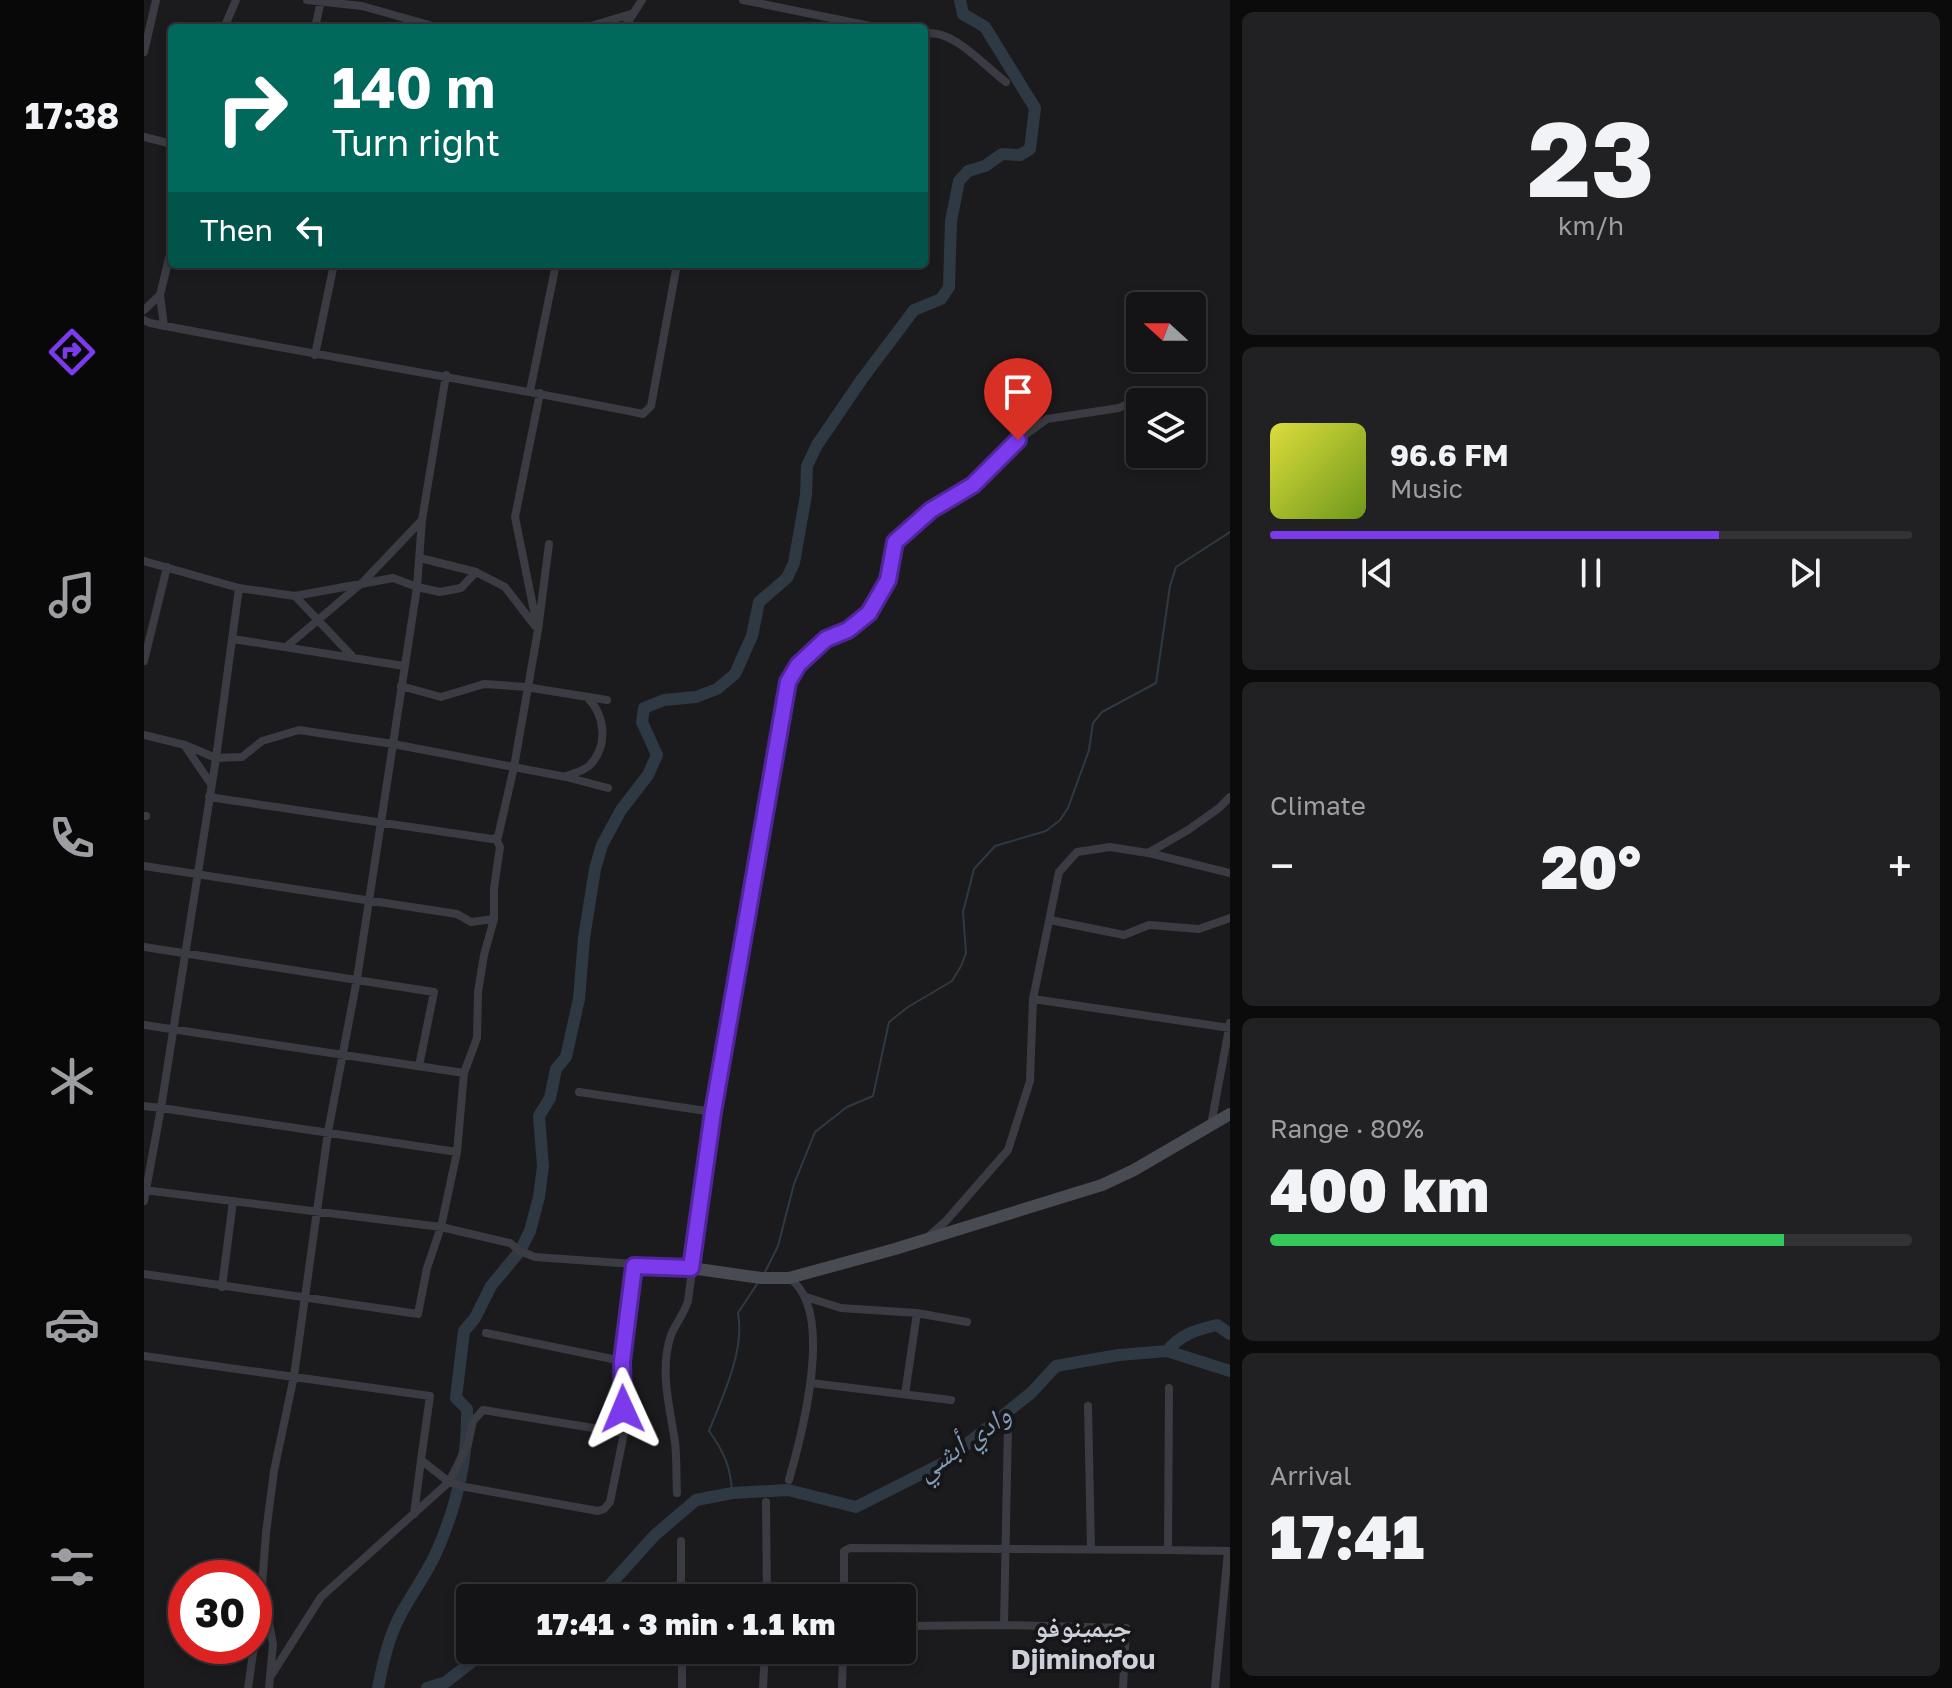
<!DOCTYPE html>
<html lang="en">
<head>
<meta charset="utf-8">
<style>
  body { margin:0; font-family:"Golos Text","Noto Naskh Arabic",sans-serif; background:#212123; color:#f1f3f6; height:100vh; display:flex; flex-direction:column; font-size:30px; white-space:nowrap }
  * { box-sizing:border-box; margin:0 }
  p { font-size:26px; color:#9d9ea1 }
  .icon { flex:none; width:44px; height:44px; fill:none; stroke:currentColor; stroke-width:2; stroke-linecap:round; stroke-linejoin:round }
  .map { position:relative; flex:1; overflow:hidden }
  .sheet { display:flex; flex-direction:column; gap:12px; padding:12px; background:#0b0b0c; width:722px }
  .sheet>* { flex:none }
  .guide { position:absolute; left:24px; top:24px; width:760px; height:244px; border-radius:8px; box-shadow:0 4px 12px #0003,0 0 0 2px #333335; background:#00695c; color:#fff; overflow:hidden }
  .needle { width:52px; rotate:291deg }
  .tools { position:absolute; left:982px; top:292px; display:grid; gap:16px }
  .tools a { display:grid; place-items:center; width:80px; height:80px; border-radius:8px; background:#141416; box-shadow:0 4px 12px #0003,0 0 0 2px #333335; font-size:40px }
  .speed { position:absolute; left:24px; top:1560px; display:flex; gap:16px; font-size:40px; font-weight:700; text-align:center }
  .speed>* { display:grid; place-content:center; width:104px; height:104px; border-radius:50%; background:#141416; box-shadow:0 4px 12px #0003,0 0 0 2px #333335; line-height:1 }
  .speed .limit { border:12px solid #d22; background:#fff; color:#111 }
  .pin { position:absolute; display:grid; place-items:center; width:68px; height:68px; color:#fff; margin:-82px -34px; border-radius:50% 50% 50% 0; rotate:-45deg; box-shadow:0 0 8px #0007 }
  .pin .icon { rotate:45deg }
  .me { position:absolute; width:88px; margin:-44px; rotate:359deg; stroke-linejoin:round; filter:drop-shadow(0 0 6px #0008) }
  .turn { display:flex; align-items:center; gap:28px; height:168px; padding:0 32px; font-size:36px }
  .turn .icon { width:104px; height:104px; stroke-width:2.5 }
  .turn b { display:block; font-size:56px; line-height:68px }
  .then { display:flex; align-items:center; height:76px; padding:0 32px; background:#0003; gap:16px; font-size:30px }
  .big { font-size:60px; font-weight:800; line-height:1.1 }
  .sheet .widget { flex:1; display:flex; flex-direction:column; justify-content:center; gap:12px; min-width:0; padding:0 28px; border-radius:12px; background:#212123 }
  .sheet .dial { align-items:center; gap:0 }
  .dial b { font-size:104px; line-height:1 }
  .song { display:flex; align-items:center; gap:24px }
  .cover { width:96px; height:96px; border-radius:12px; background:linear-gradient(135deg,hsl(60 70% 55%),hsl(80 70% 35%)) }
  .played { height:8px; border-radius:4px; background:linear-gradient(90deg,#7c3aed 70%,#333335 70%) }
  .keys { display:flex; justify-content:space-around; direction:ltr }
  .heat { display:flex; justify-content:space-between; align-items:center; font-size:44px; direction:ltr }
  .charge { height:12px; border-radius:6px; background:linear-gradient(90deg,#34c759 80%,#333335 0) }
  .trip { position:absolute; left:312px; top:1584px; width:460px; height:80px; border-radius:8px; background:#141416; box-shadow:0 4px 12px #0003,0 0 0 2px #333335; font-weight:800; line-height:80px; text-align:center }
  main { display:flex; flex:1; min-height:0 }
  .tabs { display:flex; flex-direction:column; width:144px; justify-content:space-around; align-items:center; background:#080809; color:#9d9ea1 }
  .tabs .icon { width:56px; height:56px }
  .tabs .active { color:#7c3aed }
  .tabs b { font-size:36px; color:#f1f3f6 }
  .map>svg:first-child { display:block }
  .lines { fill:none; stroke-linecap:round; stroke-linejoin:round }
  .stream { stroke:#2f3943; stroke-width:2 }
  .river { stroke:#2f3943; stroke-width:12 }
  .street { stroke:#3b3c43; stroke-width:8 }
  .secondary { stroke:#494b53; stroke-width:12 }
  .route-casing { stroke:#51269a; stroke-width:20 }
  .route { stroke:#7c3aed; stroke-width:14 }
  .labels { text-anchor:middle; stroke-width:8; stroke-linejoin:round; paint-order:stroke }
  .water-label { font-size:28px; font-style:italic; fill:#839cb9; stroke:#161618 }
  .neighbourhood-label { font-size:28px; font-weight:bold; fill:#ced0d9; stroke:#161618 }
</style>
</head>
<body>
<main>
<nav class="tabs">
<b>17:38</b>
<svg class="icon active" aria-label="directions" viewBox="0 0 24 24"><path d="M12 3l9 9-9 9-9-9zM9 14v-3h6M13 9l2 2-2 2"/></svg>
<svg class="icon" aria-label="music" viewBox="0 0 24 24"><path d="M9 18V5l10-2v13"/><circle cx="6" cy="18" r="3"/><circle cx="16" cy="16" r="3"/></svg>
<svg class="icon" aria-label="phone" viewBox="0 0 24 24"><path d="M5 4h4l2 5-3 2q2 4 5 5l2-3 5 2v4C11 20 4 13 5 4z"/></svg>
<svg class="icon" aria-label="climate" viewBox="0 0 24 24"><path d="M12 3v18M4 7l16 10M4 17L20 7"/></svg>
<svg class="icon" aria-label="car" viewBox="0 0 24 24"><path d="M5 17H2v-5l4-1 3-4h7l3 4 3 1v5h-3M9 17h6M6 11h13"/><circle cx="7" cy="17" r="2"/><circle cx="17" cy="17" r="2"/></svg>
<svg class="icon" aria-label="filters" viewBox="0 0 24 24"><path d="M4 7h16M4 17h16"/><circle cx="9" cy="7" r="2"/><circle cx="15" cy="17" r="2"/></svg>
</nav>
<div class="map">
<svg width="1086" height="1688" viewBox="0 0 1086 1688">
  <rect width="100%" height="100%" fill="#1b1b1d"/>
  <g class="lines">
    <path class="stream" d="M 621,1272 L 634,1246 L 650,1184 L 671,1132 L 703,1107 L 729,1096 L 745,1022 L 764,1007 L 808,981 L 817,966 L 822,953 L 819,912 L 830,869 L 851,846 L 902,831 L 916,820 L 924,808 L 945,750 L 949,723 L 958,712 L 1012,683 L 1026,586 L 1032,567 L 1086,532
      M 588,1493 C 587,1467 580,1452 565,1431 C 579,1396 601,1350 594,1313 L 613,1284"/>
    <path class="river" d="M 1023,1351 C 1037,1334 1052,1330 1073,1325 L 1086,1334
      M 435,1598 L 463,1588 L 511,1535 L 552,1500 L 588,1493 L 644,1490 L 712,1507 L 799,1463 L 887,1393 L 912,1366 L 975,1355 L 1023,1351 L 1086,1371
      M 234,1688 C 239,1662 245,1635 258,1612 C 269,1592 283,1573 292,1553 C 313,1506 324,1460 323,1409 L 312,1398 L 320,1331 L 331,1318 L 347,1286 L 376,1251 L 386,1231 L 395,1197 L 399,1166 L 395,1116 L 406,1098 L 412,1069 L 422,1057 L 435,999 L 440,938 L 451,869 L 458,845 L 477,810 L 504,775 L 513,755 L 498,722 L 500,708 L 520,700 L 552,697 L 573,689 L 591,674 L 608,636 L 615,602 L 643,578 L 650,563 L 662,495 L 663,466 L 673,445 L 718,379 L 770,310 L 797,299 L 805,287 L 807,221 L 815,181 L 824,171 L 841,166 L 858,154 L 876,155 L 886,149 L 891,108 L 841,27 L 819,14 L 816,0
      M 283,1688 L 302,1682 L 343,1650"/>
    <path class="street" d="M 163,0 L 218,6 L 296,28
      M 599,0 L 736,28
      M 80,28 L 92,0
      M 171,28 L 177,0
      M 440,28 L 487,14
      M 480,28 L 498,0
      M 780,34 C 808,27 841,67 862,82
      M 0,52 L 12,0
      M 0,137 L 28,144
      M 0,310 L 16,295
      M 0,320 L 6,323 C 170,355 335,381 499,414 L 507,406 L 533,264
      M 20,326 L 16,295 L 28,246
      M 171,355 L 190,264
      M 386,391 L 412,264
      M 276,558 L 332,572 L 361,587 L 391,626
      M 0,561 L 95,588 L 151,596 L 249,578 L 273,587 L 296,592 L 317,588 L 332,572
      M 95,588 L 72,758 L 17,1108 L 313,1152
      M 151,596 L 208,656
      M 392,621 L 371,517 L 396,393
      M 89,639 L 260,666
      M 142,647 L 219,582 L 278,520
      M 0,661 L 23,567
      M 257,686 L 297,697 L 340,684 L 382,687 L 463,700
      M 0,735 L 41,745 L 72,758 L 98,757 L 118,741 L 155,730 L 249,744 L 422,777 L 464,788
      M 41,746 L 67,784
      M 423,776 C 430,773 440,771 446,765 C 464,746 462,716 443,697
      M 65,797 L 348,839 L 354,837 L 370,767 L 394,630 L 405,544
      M 0,816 L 2,816
      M 1005,853 L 1086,873
      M 0,866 L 313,914 L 327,922 L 350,919
      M 906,920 L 980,935 L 1005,925 L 1055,929 L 1086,918
      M 0,947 L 290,992 L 275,1066
      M 889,999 L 1086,1028
      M 0,1025 L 320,1073 L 313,1152 L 297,1227 L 283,1268 L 274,1314 L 0,1274
      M 320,1073 L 333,1038 L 334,992 L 340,955 L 350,919 L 350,888 L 356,847 L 352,839
      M 435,1092 L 569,1112
      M 0,1106 L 17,1108 L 0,1201
      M 1067,1125 L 1086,1023
      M 0,1190 L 297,1227 L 366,1243 L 376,1251 L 391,1257 L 547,1268
      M 785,1236 L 802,1221 L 864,1150 L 886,1081 L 889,999 L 915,872 L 933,852 L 966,847 L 1004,853 L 1044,830 L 1075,808 L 1086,797
      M 78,1287 L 89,1201
      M 662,1297 L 697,1308 L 773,1313 L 823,1322
      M 342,1333 L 478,1361
      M 0,1356 L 286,1396 L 277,1460 L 305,1482 L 316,1486 L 454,1511 L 460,1509 L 466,1502 L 480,1433 L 478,1361 L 490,1266
      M 667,1383 L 807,1400
      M 761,1394 L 773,1313
      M 944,1406 L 947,1549
      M 645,1480 C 658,1434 692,1310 645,1278
      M 533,1493 C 532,1476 533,1459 531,1442 C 526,1408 515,1370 527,1335 C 532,1323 540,1314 544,1301 L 569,1112 L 644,682 L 654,665 L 669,651 L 682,639 L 704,630 L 725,613 L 744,580 L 751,542 L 787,510 L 829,485 L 874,440 L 903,419 L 975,408 L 1005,393 L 1051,394
      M 622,1502 L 623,1598
      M 270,1514 L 277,1460
      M 537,1541 L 537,1598
      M 1024,1550 L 1086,1551
      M 700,1598 L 700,1551 L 706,1548 L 1024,1550 L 1025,1388
      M 860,1625 L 864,1425
      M 758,1626 L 860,1625 L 982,1628 L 979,1688
      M 110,1645 L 117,1594
      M 128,1674 L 177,1597 L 305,1482 L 324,1444 L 329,1421 L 339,1410 L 480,1433
      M 104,1688 L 110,1646
      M 125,1688 L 129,1644 L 118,1586 L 122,1533 L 130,1471 L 150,1376 L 184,1132 L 213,979 L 273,587 L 278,520 L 302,375
      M 538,1688 L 538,1650
      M 619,1688 L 621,1650
      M 698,1688 L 699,1650
      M 1071,1688 L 1084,1551"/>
    <path class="secondary" d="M 547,1268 L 617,1278 L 645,1278 L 751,1249 L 958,1185 L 990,1170 L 1086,1114"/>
  </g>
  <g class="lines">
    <defs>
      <path id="route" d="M 479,1409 L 478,1361 L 490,1266 L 547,1268 L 569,1112 L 644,682 L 654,665 L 669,651 L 682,639 L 704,630 L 725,613 L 744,580 L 751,542 L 787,510 L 829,485 L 874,440"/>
    </defs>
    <use href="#route" class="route-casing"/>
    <use href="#route" class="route"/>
  </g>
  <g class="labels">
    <g class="water-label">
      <text transform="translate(819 1442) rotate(-35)" y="10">وادي أبشي</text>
    </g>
    <g class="neighbourhood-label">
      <text x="939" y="1637">جيمينوفو<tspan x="939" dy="32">Djiminofou</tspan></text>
    </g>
  </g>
</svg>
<div class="tools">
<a><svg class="needle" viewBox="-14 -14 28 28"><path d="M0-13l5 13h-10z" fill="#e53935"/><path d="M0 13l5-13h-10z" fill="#9d9ea1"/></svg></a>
<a><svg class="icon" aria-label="layers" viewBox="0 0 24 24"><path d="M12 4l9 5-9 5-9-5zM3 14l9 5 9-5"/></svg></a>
</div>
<div class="speed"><div class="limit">30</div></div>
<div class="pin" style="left:874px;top:440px;background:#d93025"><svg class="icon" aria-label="arrive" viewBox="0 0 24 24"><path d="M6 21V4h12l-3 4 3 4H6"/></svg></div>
<svg class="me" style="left:479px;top:1409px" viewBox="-20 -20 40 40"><path d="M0-17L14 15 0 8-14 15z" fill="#7c3aed" stroke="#fff" stroke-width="4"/></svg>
<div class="trip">17:41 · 3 min · 1.1 km</div>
<div class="guide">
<div class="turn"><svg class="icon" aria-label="right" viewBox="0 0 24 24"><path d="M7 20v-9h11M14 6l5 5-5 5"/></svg><div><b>140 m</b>Turn right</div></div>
<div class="then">Then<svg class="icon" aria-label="left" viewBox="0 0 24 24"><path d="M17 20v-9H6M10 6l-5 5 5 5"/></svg></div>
</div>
</div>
<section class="sheet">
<div class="widget dial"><b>23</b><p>km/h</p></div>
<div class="widget">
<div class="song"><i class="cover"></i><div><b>96.6 FM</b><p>Music</p></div></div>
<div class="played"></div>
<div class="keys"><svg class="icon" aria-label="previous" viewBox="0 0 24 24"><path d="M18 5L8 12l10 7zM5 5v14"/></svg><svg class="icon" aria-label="pause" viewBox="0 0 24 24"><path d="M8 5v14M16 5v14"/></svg><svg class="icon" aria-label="next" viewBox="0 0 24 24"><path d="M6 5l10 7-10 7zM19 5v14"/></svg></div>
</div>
<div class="widget"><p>Climate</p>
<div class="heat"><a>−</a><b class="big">20°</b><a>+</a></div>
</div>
<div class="widget"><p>Range · 80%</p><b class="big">400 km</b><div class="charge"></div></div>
<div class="widget"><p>Arrival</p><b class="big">17:41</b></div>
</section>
</main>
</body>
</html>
